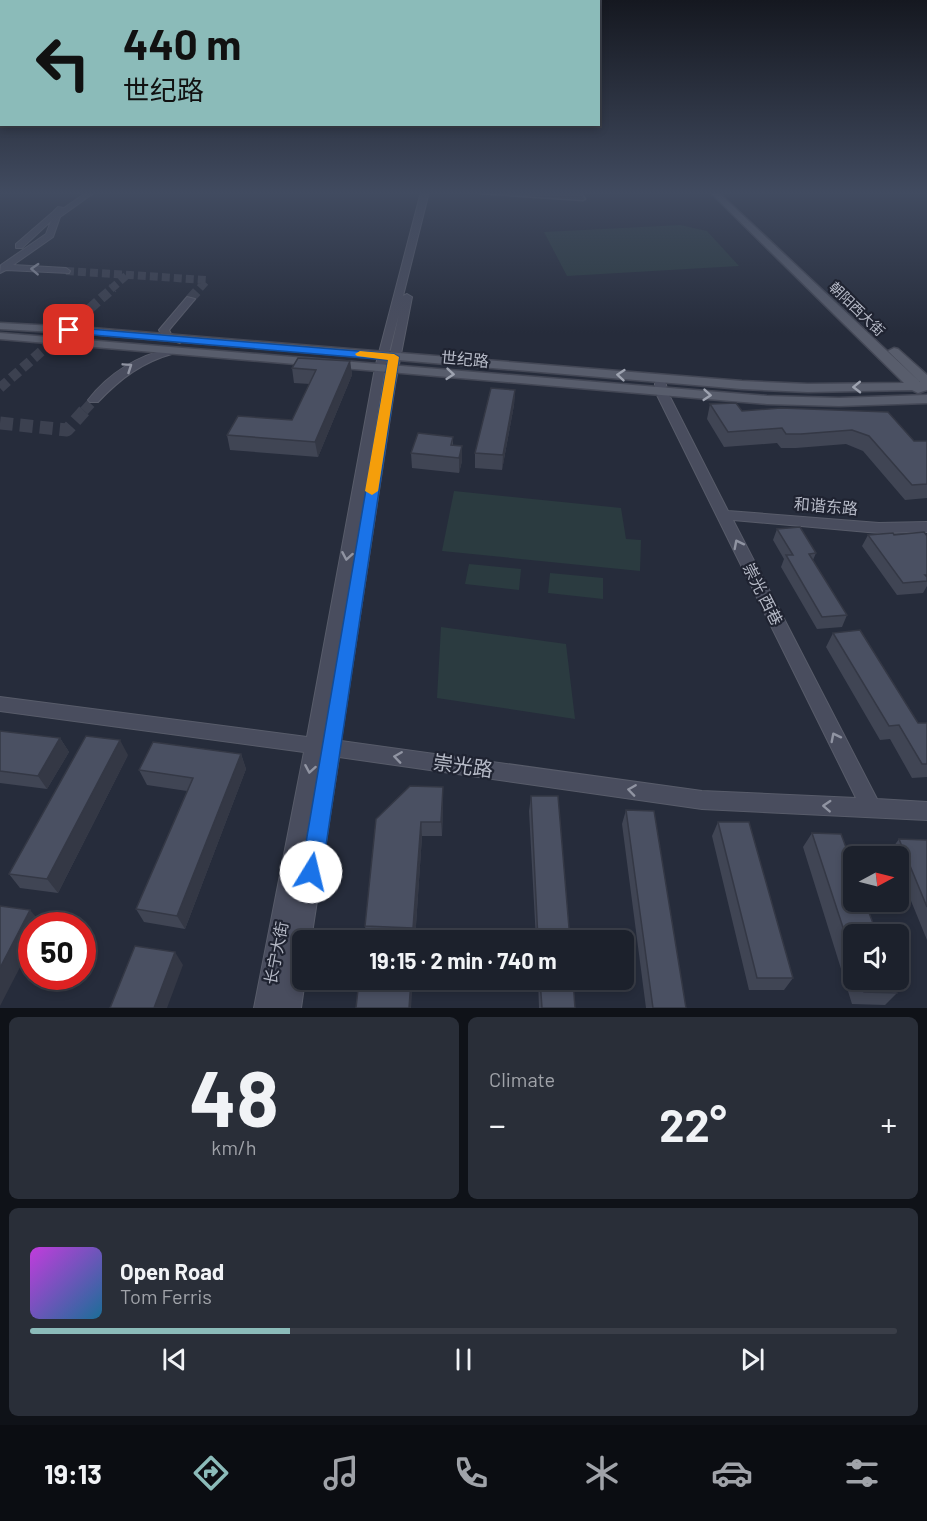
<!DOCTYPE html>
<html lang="en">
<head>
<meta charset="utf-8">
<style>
  body { margin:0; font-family:Barlow,"Noto Sans SC",sans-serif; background:#292e38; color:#f1f3f6; height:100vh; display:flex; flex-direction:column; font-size:22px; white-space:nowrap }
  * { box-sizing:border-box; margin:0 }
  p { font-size:20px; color:#a0a3a9 }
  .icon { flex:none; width:33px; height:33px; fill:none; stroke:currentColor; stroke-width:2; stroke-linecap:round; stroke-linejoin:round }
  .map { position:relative; height:1008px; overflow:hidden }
  .details { display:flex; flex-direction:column; gap:9px; padding:9px; background:#0f1218; flex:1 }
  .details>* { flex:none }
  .guide { position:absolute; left:0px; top:0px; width:600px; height:126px; box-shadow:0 3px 9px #0003,0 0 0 2px #3a3e48; background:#8bbbb9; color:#111; overflow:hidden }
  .needle { width:39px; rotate:83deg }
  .fabs { position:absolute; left:843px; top:846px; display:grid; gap:12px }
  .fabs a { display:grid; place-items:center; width:66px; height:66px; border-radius:9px; background:#1c212c; box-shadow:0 3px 9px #0003,0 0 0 2px #3a3e48; font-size:30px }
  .speed { position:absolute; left:18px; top:912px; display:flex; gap:12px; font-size:30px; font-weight:700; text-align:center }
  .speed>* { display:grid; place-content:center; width:78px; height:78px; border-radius:50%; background:#1c212c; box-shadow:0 3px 9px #0003,0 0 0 2px #3a3e48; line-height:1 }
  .speed .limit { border:9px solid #d22; background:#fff; color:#111 }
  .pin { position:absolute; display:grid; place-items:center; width:51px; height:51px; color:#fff; margin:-26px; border-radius:12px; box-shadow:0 3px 9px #0006 }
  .me { position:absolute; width:66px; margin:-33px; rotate:9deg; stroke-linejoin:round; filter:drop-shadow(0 0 4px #0008) }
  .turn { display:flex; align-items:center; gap:21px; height:126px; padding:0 24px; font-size:27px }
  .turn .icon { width:78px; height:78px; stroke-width:2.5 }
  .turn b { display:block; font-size:42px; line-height:51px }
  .big { font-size:45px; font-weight:700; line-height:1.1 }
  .details .tile { flex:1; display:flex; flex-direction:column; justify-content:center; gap:9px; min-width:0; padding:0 21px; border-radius:9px; background:#292e38 }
  .details .dial { align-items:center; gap:0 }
  .dial b { font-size:78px; line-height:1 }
  .song { display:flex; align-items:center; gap:18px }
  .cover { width:72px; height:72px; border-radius:9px; background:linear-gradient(135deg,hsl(290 70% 55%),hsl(200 70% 35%)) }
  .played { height:6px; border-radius:3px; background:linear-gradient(90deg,#8bbbb9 30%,#3a3e48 30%) }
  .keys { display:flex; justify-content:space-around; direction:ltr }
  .heat { display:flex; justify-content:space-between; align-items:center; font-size:33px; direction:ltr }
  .details .tiles { flex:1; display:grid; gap:9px; grid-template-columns:1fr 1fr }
  .tile:last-child { grid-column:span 2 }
  .trip { position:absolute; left:292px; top:930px; width:342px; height:60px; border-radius:9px; background:#1c212c; box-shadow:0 3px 9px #0003,0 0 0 2px #3a3e48; font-weight:700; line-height:60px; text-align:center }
  .tabs { display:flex; height:96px; justify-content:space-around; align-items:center; background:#0b0d12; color:#a0a3a9 }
  .tabs .icon { width:42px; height:42px }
  .tabs .on { color:#8bbbb9 }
  .tabs b { font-size:27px; color:#f1f3f6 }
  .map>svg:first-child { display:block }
  .green { fill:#2b3b40 }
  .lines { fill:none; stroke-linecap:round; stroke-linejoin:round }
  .secondary-tunnel-far2 { stroke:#3c4150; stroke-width:8; stroke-dasharray:8 4; stroke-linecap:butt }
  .secondary-tunnel-far1 { stroke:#3c4150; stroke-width:10; stroke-dasharray:10 5; stroke-linecap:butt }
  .secondary-tunnel { stroke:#3c4150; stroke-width:13; stroke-dasharray:13 7; stroke-linecap:butt }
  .street-casing { stroke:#585c6a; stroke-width:3 }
  .secondary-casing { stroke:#585c6a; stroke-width:2 }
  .primary-casing { stroke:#434755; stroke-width:3 }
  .street { fill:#3a3e4c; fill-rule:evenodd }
  .secondary { fill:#494d5e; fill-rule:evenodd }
  .primary { fill:#585d6c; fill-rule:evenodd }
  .wall { fill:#404554 }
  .shaded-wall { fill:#343845 }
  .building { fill:#4a5062; stroke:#343845; stroke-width:1.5 }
  .oneway { stroke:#9094a2 }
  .oneway2 { stroke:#9ea3b0 }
  .route { fill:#1a73e8; stroke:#114b97; stroke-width:1.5 }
  .slow { fill:#f59e0b }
  .labels { text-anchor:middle; stroke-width:4.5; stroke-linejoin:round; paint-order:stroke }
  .far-street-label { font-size:14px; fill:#b6bac7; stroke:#1f2331 }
  .street-label { font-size:16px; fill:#b6bac7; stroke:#1f2331 }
  .near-street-label { font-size:20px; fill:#b6bac7; stroke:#1f2331 }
</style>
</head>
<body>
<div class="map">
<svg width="927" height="1008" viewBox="0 0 927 1008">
  <rect width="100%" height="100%" fill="#262c3b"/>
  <path class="green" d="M 680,225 L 707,231 L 739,266 L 567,276 L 544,232 Z
    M 454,491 L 621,508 L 626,539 L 641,540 L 640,571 L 442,551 Z
    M 469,564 L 521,569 L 519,590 L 465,584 Z
    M 550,573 L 603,578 L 603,599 L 548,593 Z
    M 441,627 L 566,644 L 575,719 L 437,698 Z"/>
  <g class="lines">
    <path class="secondary-tunnel-far2" d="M 66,271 L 207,280 L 199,289
      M 111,289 L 127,275"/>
    <path class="secondary-tunnel-far1" d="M 190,299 L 200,288
      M 0,388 L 113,288
      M 84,411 L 94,400"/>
    <path class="secondary-tunnel" d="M 0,423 L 67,430 L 85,410"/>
    <defs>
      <path id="street" d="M 478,192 L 581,194 L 585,199 L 583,200 L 480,193 Z"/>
      <path id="secondary" d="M 87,192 L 95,192 L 60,217 L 53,237 L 13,265 L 66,268 L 70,271 L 69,273 L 6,270 L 0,273 L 1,265 L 46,234 L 51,221 L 22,248 L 16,248 L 16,244 L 53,212 L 58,207 L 64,208 Z
        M 421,192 L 429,192 L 403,296 L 407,294 L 412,297 L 395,385 L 341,741 L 702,791 L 856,798 L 655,391 L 655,378 L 660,375 L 665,378 L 667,391 L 728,511 L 879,523 L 927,522 L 927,532 L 879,533 L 733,520 L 877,799 L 927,802 L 927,820 L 702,809 L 339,757 L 311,940 L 303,940 L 303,980 L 305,980 L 301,1008 L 254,1008 L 304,752 L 0,711 L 0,697 L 307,737 L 375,368 ZM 399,314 L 383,385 L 359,530 L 385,368 Z
        M 187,297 L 195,299 L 169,330 L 171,334 L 185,340 L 180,343 L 163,338 L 159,330 Z
        M 171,348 L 175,349 L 175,353 C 142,362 121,378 98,402 L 90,402 L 88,400 C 110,372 137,356 171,348 Z"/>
      <path id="primary" d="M 710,192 L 718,192 L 920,382 L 888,351 L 894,348 L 898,349 L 927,375 L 927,390 L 918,393 L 912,390 L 808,392 L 742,389 L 91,334 L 0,329 L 0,323 L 91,328 L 742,381 L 808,384 L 904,383 Z
        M 0,333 L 767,396 L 839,398 L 927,395 L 927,403 L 839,406 L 767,404 L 0,339 Z"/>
    </defs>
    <use href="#street" class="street-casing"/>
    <use href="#secondary" class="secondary-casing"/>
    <use href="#primary" class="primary-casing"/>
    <use href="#street" class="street"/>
    <use href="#secondary" class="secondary"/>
    <use href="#primary" class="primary"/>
  </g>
  <path class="wall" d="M 350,361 L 352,375 L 318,457 L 230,450 L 227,435 L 292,420 L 310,384 L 294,383 L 292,368 Z
    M 515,390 L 514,405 L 502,470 L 475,468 L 475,453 Z
    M 710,404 L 742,411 L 781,408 L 914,441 L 927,441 L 927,498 L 905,500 L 863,451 L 846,444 L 796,448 L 781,448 L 777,443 L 724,447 L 707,419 Z
    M 453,437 L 453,445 L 462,446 L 462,461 L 459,473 L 412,468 L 411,453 Z
    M 777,529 L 816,553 L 813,560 L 847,615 L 842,627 L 817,629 L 781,567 L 784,559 L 773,540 Z
    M 868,535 L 927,536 L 927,586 L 923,593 L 897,595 L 862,546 Z
    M 833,633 L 918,723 L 927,723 L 927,777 L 912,778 L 890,739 L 880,740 L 826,647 Z
    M 0,731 L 60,738 L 69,752 L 47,789 L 0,783 Z
    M 241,754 L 246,769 L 185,929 L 144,922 L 136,909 L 187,791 L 147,785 L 139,770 Z
    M 128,755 L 58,893 L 20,888 L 9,874 Z
    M 531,796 L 570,940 L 536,940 L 529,811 Z
    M 443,802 L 442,836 L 422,836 L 415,940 L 367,939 L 365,926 L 376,819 Z
    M 626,810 L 686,1008 L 646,1008 L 622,824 Z
    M 718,822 L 793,978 L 784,990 L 749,990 L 712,836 Z
    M 812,833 L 854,934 L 854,980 L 893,980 L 897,993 L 885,1005 L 852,1004 L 803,847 Z
    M 899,839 L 927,840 L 927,940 L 898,869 L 898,856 L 894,856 L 891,850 Z
    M 538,980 L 573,980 L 575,1008 L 539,1008 Z"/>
  <path class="shaded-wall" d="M 350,361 L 352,375 L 318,457 L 315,442 Z
    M 515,390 L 514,405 L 502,470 L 503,455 Z
    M 462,446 L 462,461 L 459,473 L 459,458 Z
    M 60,738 L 69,752 L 47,789 L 38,776 Z
    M 120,740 L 128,755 L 58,893 L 47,879 Z
    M 241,754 L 246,769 L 185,929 L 177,916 Z
    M 443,787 L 443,802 L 442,836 L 441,822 Z
    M 421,822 L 422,836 L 415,940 L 413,928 Z
    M 30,910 L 42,924 L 41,926 L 32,926 L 32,944 L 0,1006 L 0,968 Z
    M 175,952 L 183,965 L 167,1008 L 154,1008 Z
    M 411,980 L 413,980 L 411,1008 L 409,1008 Z"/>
  <path class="building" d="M 298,358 L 350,361 L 315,442 L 227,435 L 238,416 L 292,420 L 316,370 L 292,368 Z
    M 491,388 L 515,390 L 503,455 L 475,453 Z
    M 736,403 L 742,411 L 781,408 L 888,412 L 914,441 L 927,441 L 927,484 L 912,485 L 869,436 L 852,430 L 801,434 L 786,434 L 782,428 L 728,432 L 710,404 Z
    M 418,433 L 453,437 L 451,445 L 462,446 L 459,458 L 411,453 Z
    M 800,527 L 816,553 L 809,554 L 847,615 L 822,617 L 786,555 L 793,555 L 777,529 Z
    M 924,532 L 927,536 L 927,575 L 925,575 L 927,577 L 927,581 L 903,583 L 868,535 L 893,533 L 894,535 Z
    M 860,630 L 918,723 L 927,723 L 927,764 L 922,764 L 899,725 L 889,726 L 833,633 Z
    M 0,731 L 60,738 L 38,776 L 0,771 Z
    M 86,736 L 120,740 L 47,879 L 9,874 Z
    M 153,742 L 241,754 L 177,916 L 136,909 L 193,778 L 139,770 Z
    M 410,786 L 443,787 L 441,822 L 421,822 L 413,928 L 365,926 L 376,819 Z
    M 531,796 L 558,796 L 570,940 L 538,940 Z
    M 626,810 L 654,811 L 686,1008 L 653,1008 Z
    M 718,822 L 749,822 L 793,978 L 757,978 Z
    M 812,833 L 841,834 L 854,869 L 854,902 L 865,902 L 877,934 L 854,934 L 854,961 Z
    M 899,839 L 927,840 L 927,907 Z
    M 0,906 L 30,910 L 0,968 Z
    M 135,946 L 175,952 L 154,1008 L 110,1008 Z
    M 359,980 L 411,980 L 409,1008 L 356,1008 Z
    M 540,980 L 573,980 L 575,1008 L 542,1008 Z
    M 860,980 L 893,980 L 897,993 L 864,992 Z"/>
  <defs><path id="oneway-chevron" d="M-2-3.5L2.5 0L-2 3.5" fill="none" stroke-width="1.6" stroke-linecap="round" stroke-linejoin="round" transform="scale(1.5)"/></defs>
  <g class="oneway">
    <use href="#oneway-chevron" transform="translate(35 269) rotate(-177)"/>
    <use href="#oneway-chevron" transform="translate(128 367) rotate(-34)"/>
    <use href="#oneway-chevron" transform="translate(738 544) rotate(-117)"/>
    <use href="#oneway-chevron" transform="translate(347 556) rotate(100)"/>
    <use href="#oneway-chevron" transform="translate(835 737) rotate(-117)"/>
    <use href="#oneway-chevron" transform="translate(398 757) rotate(-172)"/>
    <use href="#oneway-chevron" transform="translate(310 769) rotate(100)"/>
    <use href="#oneway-chevron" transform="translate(632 790) rotate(-172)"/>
    <use href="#oneway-chevron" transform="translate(827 806) rotate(-177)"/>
  </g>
  <g class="oneway2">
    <use href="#oneway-chevron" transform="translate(450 374) rotate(5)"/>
    <use href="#oneway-chevron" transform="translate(621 375) rotate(-175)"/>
    <use href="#oneway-chevron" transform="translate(857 387) rotate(179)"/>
    <use href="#oneway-chevron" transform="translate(707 395) rotate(5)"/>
  </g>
  <linearGradient id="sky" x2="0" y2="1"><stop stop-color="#151820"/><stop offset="0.58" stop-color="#414b60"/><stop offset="1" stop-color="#414b60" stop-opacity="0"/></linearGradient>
  <rect width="927" height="333" fill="url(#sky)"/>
  <path class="route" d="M 65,327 L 394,354 L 399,357 L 322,872 L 319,879 L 311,882 L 304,879 L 301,872 L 388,360 L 69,333 L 64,330 Z"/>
  <path class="slow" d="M 360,351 L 394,354 L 399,357 L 378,491 L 372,495 L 365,491 L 388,360 L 357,356 L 355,354 Z"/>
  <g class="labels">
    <g class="far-street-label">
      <text transform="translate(857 309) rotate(44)" y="5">朝阳西大街</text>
    </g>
    <g class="street-label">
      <text transform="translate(465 359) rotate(5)" y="6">世纪路</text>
      <text transform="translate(826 506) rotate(5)" y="6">和谐东路</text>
      <text transform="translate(763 594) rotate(63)" y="6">崇光 西巷</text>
      <text transform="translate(276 953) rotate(-79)" y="6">长宁大街</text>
    </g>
    <g class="near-street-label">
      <text transform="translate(463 766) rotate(8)" y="7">崇光路</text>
    </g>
  </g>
</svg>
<div class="fabs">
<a><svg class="needle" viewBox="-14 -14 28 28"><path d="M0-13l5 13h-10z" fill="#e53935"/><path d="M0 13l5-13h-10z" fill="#a0a3a9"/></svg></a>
<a><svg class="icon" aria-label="sound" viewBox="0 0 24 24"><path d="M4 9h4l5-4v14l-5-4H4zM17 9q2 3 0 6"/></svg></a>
</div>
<div class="speed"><div class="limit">50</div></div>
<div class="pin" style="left:69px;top:330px;background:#d93025"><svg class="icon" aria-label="arrive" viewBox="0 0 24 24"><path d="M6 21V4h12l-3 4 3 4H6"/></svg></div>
<svg class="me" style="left:311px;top:872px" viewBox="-20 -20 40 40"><circle r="19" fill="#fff"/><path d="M0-13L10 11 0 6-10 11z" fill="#1a73e8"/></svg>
<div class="trip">19:15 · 2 min · 740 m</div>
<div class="guide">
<div class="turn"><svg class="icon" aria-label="left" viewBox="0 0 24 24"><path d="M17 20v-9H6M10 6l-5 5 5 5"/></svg><div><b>440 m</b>世纪路</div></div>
</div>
</div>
<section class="details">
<div class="tiles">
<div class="tile dial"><b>48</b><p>km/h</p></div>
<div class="tile"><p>Climate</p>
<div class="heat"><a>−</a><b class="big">22°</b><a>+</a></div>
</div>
<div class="tile">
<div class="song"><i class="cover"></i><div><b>Open Road</b><p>Tom Ferris</p></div></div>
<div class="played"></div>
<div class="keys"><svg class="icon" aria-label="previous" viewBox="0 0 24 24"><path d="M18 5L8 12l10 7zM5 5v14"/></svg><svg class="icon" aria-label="pause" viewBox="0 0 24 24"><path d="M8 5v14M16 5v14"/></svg><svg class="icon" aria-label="next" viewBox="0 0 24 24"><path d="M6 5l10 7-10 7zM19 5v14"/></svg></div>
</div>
</div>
</section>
<nav class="tabs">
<b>19:13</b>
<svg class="icon on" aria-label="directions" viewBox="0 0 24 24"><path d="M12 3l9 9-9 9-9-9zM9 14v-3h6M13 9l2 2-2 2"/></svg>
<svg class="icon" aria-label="music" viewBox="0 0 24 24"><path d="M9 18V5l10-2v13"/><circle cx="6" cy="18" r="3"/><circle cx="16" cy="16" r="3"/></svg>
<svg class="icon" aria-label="phone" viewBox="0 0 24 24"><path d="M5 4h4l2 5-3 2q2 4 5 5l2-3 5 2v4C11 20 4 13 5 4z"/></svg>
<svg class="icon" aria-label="climate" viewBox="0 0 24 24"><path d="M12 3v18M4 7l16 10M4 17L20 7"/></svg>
<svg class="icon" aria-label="car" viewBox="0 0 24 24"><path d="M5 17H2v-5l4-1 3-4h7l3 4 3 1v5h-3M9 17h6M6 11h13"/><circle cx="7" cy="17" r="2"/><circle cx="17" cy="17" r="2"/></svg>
<svg class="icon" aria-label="filters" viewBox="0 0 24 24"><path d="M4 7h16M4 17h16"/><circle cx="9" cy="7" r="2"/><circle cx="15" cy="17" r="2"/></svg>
</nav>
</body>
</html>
